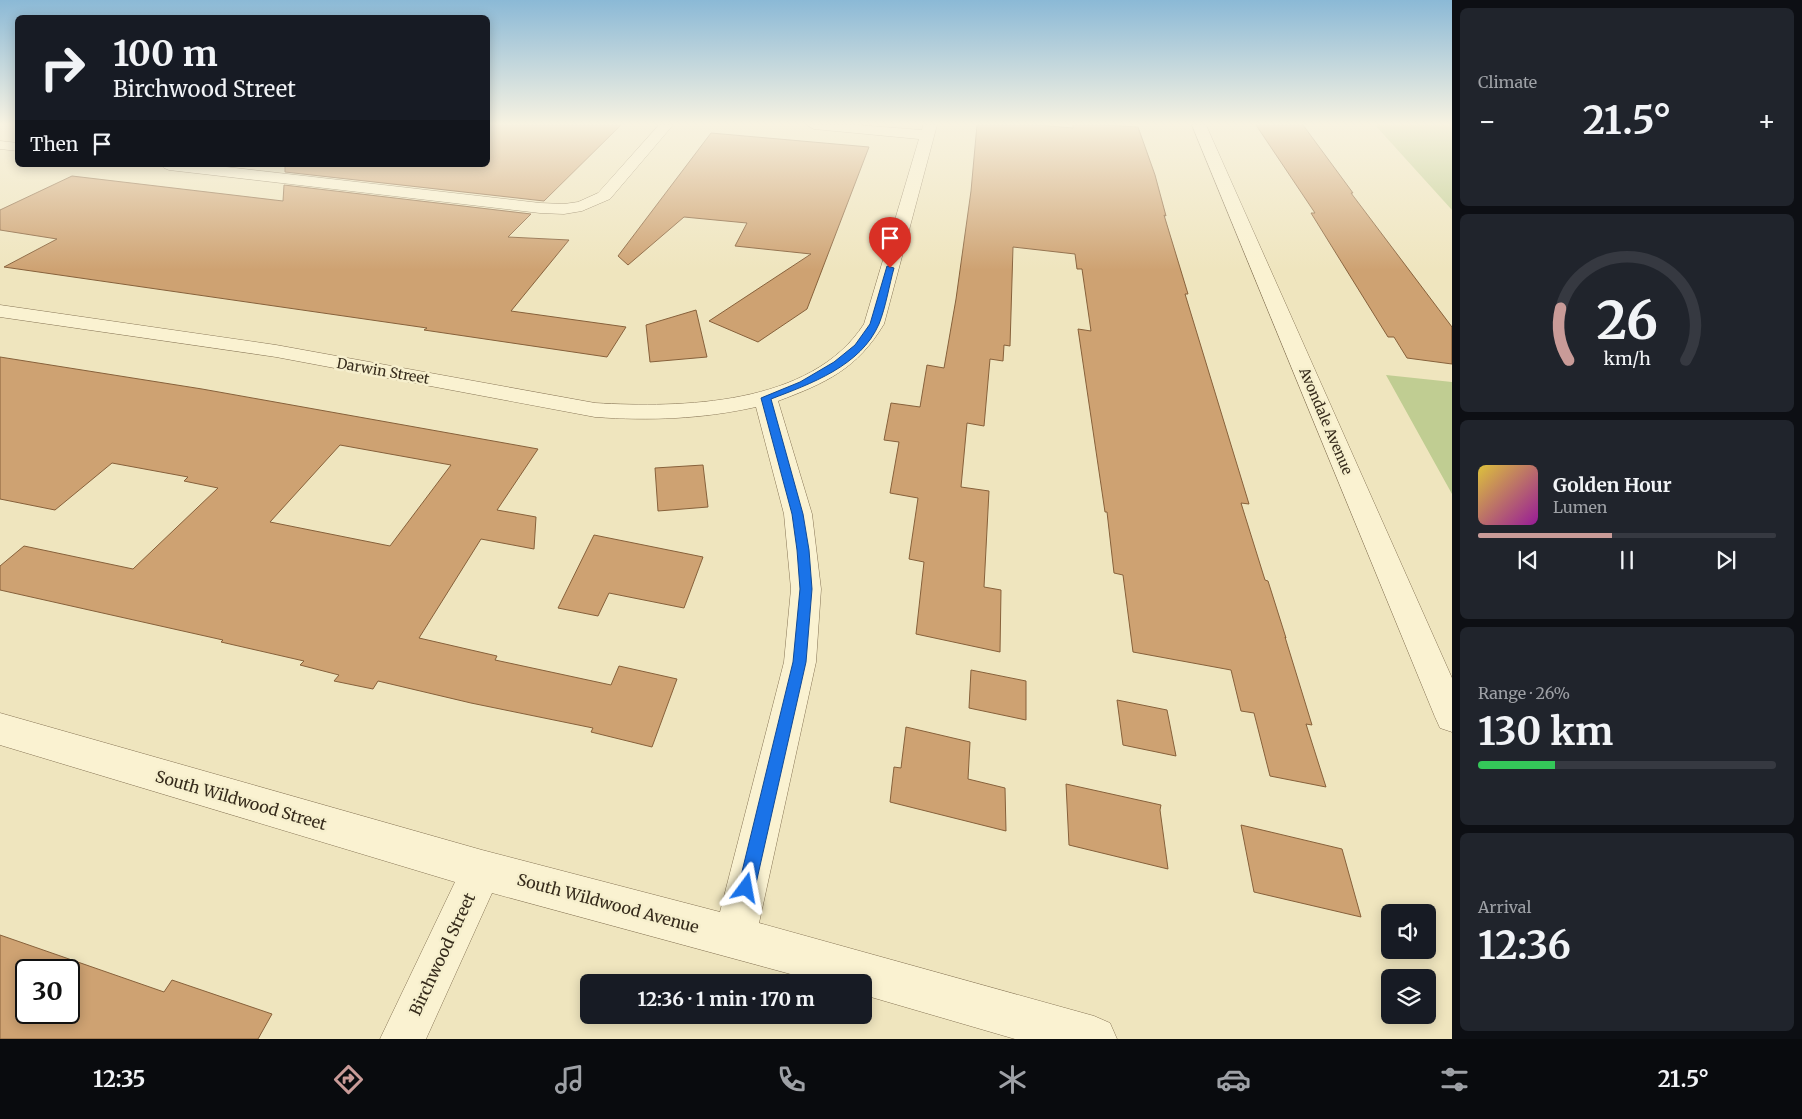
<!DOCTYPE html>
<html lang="en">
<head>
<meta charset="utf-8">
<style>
  body { margin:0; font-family:Merriweather,serif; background:#20242c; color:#f1f3f6; height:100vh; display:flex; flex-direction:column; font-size:19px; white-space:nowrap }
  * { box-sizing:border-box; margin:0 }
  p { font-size:16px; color:#9ea1a6 }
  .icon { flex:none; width:28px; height:28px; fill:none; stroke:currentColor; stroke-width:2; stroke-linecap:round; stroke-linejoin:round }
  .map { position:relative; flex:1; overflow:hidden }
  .side { display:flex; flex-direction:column; gap:8px; padding:8px; background:#0d0f14; width:350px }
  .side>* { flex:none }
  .guide { position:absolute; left:15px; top:15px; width:475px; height:152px; border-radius:8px; box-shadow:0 2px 12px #0003; background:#171b24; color:#f1f3f6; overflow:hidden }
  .fabs { position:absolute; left:1381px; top:904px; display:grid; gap:10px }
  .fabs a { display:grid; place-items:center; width:55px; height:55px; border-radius:8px; background:#171b24; box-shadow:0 2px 12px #0003; font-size:25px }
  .speed { position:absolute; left:15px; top:959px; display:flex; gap:10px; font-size:25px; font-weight:700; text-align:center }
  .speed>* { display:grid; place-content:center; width:65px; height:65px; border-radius:50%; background:#171b24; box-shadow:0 2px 12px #0003; line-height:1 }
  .speed .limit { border:2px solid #111; border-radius:8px; background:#fff; color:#111 }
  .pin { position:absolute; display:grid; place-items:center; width:42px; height:42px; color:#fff; margin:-51px -21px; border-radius:50% 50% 50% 0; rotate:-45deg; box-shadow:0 0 5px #0007 }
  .pin .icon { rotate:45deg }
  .me { position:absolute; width:55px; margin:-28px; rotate:13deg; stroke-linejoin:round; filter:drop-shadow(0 0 4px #0008) }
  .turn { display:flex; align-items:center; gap:18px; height:105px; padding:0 15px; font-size:22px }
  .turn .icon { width:65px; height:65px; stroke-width:2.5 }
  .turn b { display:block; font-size:35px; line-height:42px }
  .then { display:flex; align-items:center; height:48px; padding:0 15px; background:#0003; gap:10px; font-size:19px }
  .big { font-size:38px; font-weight:700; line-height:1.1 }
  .side .card { flex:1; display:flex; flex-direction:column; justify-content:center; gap:8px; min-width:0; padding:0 18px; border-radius:8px; background:#20242c }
  .side .dial { align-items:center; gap:0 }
  .dial svg { height:130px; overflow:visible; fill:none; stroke:#363941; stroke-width:7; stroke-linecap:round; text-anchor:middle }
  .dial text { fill:#f1f3f6; stroke:none }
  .song { display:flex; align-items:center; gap:15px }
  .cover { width:60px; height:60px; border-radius:8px; background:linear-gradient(135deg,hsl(50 70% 55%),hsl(300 70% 35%)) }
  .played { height:5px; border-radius:2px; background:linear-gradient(90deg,#c99b98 45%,#363941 45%) }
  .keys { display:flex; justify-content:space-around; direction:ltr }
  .heat { display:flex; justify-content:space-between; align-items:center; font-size:28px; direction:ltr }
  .charge { height:8px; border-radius:4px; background:linear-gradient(90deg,#34c759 26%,#363941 0) }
  .trip { position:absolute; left:580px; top:974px; width:292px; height:50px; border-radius:8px; background:#171b24; box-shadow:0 2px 12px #0003; font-weight:700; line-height:50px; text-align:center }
  .tab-bar { display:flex; height:80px; justify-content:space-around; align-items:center; background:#090b0e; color:#9ea1a6 }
  .tab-bar .icon { width:35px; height:35px }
  .tab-bar .selected { color:#c99b98 }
  .tab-bar b { font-size:22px; color:#f1f3f6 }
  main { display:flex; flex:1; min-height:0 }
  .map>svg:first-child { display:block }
  .green { fill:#c0cd92 }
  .building { fill:#cea272; stroke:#87613b; fill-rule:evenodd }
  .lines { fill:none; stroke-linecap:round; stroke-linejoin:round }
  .minor-casing { stroke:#877556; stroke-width:1 }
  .minor { fill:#faf2d1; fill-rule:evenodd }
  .route { fill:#1a73e8; stroke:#114b97 }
  .labels { text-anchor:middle; stroke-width:5; stroke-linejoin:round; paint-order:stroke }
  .street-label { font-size:14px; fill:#362b1b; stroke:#f6efcd }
  .near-street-label { font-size:16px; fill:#362b1b; stroke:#f6efcd }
</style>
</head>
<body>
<main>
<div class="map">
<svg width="1452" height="1039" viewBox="0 0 1452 1039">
  <rect width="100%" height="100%" fill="#efe5be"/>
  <path class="green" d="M 1375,125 L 1452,125 L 1452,210 Z
    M 1386,375 L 1452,382 L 1452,494 Z"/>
  <path class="building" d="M 488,125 L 621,125 L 544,201 L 285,172 L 285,165 L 488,165 Z
    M 977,125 L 1037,125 L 1073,128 L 1073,125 L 1104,125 L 1138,127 L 1155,175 L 1166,216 L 1164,215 L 1188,294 L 1185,294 L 1249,504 L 1241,503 L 1265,580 L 1268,581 L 1286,638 L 1285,637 L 1312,725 L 1306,724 L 1326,787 L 1270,776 L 1254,713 L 1241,711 L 1231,670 L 1133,652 L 1123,575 L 1114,573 L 1107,512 L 1105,512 L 1078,329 L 1091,331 L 1082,269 L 1077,269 L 1075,254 L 1013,247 L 1010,346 L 1004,345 L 1003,361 L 990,359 L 984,426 L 967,423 L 961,487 L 989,491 L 984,587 L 1001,590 L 1000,652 L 916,634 L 924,562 L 909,559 L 918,498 L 890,493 L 899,442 L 884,440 L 891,403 L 920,407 L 927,365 L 944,368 L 956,299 L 971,191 Z
    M 1256,125 L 1303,125 L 1353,193 L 1351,193 L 1452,327 L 1452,364 L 1407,358 L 1394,337 L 1388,337 L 1311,213 L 1315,213 Z
    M 711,133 L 869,147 L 807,309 L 758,342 L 709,321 L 811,254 L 735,246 L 747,223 L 684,217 L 628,265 L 618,256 Z
    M 72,176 L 283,201 L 284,185 L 531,214 L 508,237 L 569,240 L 511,311 L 626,327 L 607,357 L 424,330 L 427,328 L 4,267 L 57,239 L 0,230 L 0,210 Z
    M 696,310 L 707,357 L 650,362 L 646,325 Z
    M 0,357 L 202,389 L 538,449 L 497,510 L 536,517 L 534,549 L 481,539 L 419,638 L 497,656 L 495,660 L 611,685 L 619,666 L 677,679 L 652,747 L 591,732 L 593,728 L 471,703 L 378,681 L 373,689 L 334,681 L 339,675 L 300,665 L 304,661 L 221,642 L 223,640 L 0,590 L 0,566 L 24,546 L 133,569 L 218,488 L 184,481 L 188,477 L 112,463 L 55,510 L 0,499 ZM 340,445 L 451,465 L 390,546 L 270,522 Z
    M 703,465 L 708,507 L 658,511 L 655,468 Z
    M 594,535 L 703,557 L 684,608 L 609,593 L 598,616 L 558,608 Z
    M 971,670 L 1026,681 L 1026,720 L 969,708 Z
    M 1117,700 L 1167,710 L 1176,756 L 1123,745 Z
    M 906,727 L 970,742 L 968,779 L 1005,788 L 1006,831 L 890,802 L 894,767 L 901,768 Z
    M 1066,784 L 1161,805 L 1160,810 L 1168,869 L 1069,845 Z
    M 1241,825 L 1342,849 L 1361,917 L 1254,892 Z
    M 0,935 L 164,992 L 172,980 L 272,1014 L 258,1039 L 0,1039 ZM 26,970 L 69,970 L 69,1012 L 26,1012 Z"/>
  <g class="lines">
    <defs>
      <path id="minor" d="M 659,125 L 673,125 L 610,199 L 582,211 L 564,214 L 540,213 L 169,170 L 164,168 L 161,165 L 209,165 L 540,203 L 564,204 L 578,202 L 598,193 Z
        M 807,125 L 857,125 L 922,130 L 923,125 L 937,125 L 884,324 C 857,369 826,383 778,401 L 812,514 L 821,589 L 816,662 L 759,923 L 1094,1016 L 1110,1023 L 1117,1039 L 1015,1039 L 864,995 L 864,982 L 820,982 L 492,893 L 426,1039 L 380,1039 L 455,882 L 0,745 L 0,713 L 482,850 L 720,912 L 784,662 L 791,589 L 784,514 L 756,407 C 702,419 650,421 595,417 L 276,357 L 0,317 L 0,305 L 276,345 L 595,403 C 681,408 811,406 864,324 L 919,139 L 814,129 Z
        M 1192,125 L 1206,125 L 1452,678 L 1452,732 L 1440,728 L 1435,717 Z
        M 0,141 L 18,143 L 18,151 L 0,149 Z"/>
    </defs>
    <use href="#minor" class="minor-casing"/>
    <use href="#minor" class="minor"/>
  </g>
  <linearGradient id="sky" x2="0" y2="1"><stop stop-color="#8bb9d6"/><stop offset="0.46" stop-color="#f8f3e2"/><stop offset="1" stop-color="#f8f3e2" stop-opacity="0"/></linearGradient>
  <rect width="1452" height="270" fill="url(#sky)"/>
  <path class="route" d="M 887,266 L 894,268 C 889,286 886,306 879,324 C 861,366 810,384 771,399 L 803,514 L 809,550 L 812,589 L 806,662 L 755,888 L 752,894 L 746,896 L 741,894 L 738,888 L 793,662 L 800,589 L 797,550 L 792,514 L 761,398 L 800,382 L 834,362 L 855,345 L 870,324 Z"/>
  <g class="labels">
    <g class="street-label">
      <text transform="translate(383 371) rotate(10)" y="5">Darwin Street</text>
      <text transform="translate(1326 421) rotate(67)" y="5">Avondale Avenue</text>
    </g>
    <g class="near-street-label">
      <text transform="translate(241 800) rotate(16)" y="6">South Wildwood Street</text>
      <text transform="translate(608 903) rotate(15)" y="6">South Wildwood Avenue</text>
      <text transform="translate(442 954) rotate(-65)" y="6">Birchwood Street</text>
    </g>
  </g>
</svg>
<div class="fabs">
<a><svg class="icon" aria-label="sound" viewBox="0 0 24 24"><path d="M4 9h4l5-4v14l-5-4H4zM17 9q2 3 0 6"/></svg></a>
<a><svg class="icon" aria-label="layers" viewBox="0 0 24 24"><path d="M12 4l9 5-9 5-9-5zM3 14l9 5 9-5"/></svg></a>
</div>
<div class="speed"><div class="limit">30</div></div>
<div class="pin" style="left:890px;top:268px;background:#d93025"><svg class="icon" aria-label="arrive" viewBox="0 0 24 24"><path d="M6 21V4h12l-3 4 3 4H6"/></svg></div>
<svg class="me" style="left:746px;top:888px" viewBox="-20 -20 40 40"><path d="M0-17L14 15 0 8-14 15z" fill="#1a73e8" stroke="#fff" stroke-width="4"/></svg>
<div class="trip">12:36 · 1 min · 170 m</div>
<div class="guide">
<div class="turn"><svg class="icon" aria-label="right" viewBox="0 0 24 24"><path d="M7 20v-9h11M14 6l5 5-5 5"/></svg><div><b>100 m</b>Birchwood Street</div></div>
<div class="then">Then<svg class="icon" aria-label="arrive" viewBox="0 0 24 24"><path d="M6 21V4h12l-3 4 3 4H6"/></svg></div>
</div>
</div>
<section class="side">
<div class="card"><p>Climate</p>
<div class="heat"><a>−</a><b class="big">21.5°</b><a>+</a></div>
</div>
<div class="card dial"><svg viewBox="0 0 100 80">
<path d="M14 69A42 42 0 1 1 86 69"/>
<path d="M14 69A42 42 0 0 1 9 37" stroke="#c99b98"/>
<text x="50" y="56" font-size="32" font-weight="700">26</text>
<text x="50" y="72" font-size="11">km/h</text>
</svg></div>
<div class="card">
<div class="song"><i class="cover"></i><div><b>Golden Hour</b><p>Lumen</p></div></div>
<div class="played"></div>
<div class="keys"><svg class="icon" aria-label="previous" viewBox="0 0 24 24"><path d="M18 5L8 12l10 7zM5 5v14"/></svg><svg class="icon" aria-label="pause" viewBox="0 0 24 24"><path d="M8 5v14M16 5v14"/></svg><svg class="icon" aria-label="next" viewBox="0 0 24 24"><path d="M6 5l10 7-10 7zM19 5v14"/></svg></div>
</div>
<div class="card"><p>Range · 26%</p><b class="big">130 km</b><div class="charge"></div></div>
<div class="card"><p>Arrival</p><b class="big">12:36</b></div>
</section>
</main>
<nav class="tab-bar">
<b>12:35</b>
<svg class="icon selected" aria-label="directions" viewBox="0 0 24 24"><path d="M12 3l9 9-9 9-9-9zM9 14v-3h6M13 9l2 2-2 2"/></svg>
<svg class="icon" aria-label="music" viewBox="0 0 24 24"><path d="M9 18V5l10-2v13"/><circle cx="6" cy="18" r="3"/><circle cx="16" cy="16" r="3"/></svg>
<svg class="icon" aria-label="phone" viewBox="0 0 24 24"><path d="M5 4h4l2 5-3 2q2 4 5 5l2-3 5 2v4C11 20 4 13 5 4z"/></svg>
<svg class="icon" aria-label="climate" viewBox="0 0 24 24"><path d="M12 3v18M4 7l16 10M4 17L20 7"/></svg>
<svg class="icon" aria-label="car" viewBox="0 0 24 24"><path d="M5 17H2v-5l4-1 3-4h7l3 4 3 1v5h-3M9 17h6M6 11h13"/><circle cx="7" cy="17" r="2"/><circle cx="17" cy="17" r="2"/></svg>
<svg class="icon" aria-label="filters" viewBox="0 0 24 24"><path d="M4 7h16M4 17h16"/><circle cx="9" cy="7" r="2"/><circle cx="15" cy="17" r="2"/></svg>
<b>21.5°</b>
</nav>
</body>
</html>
